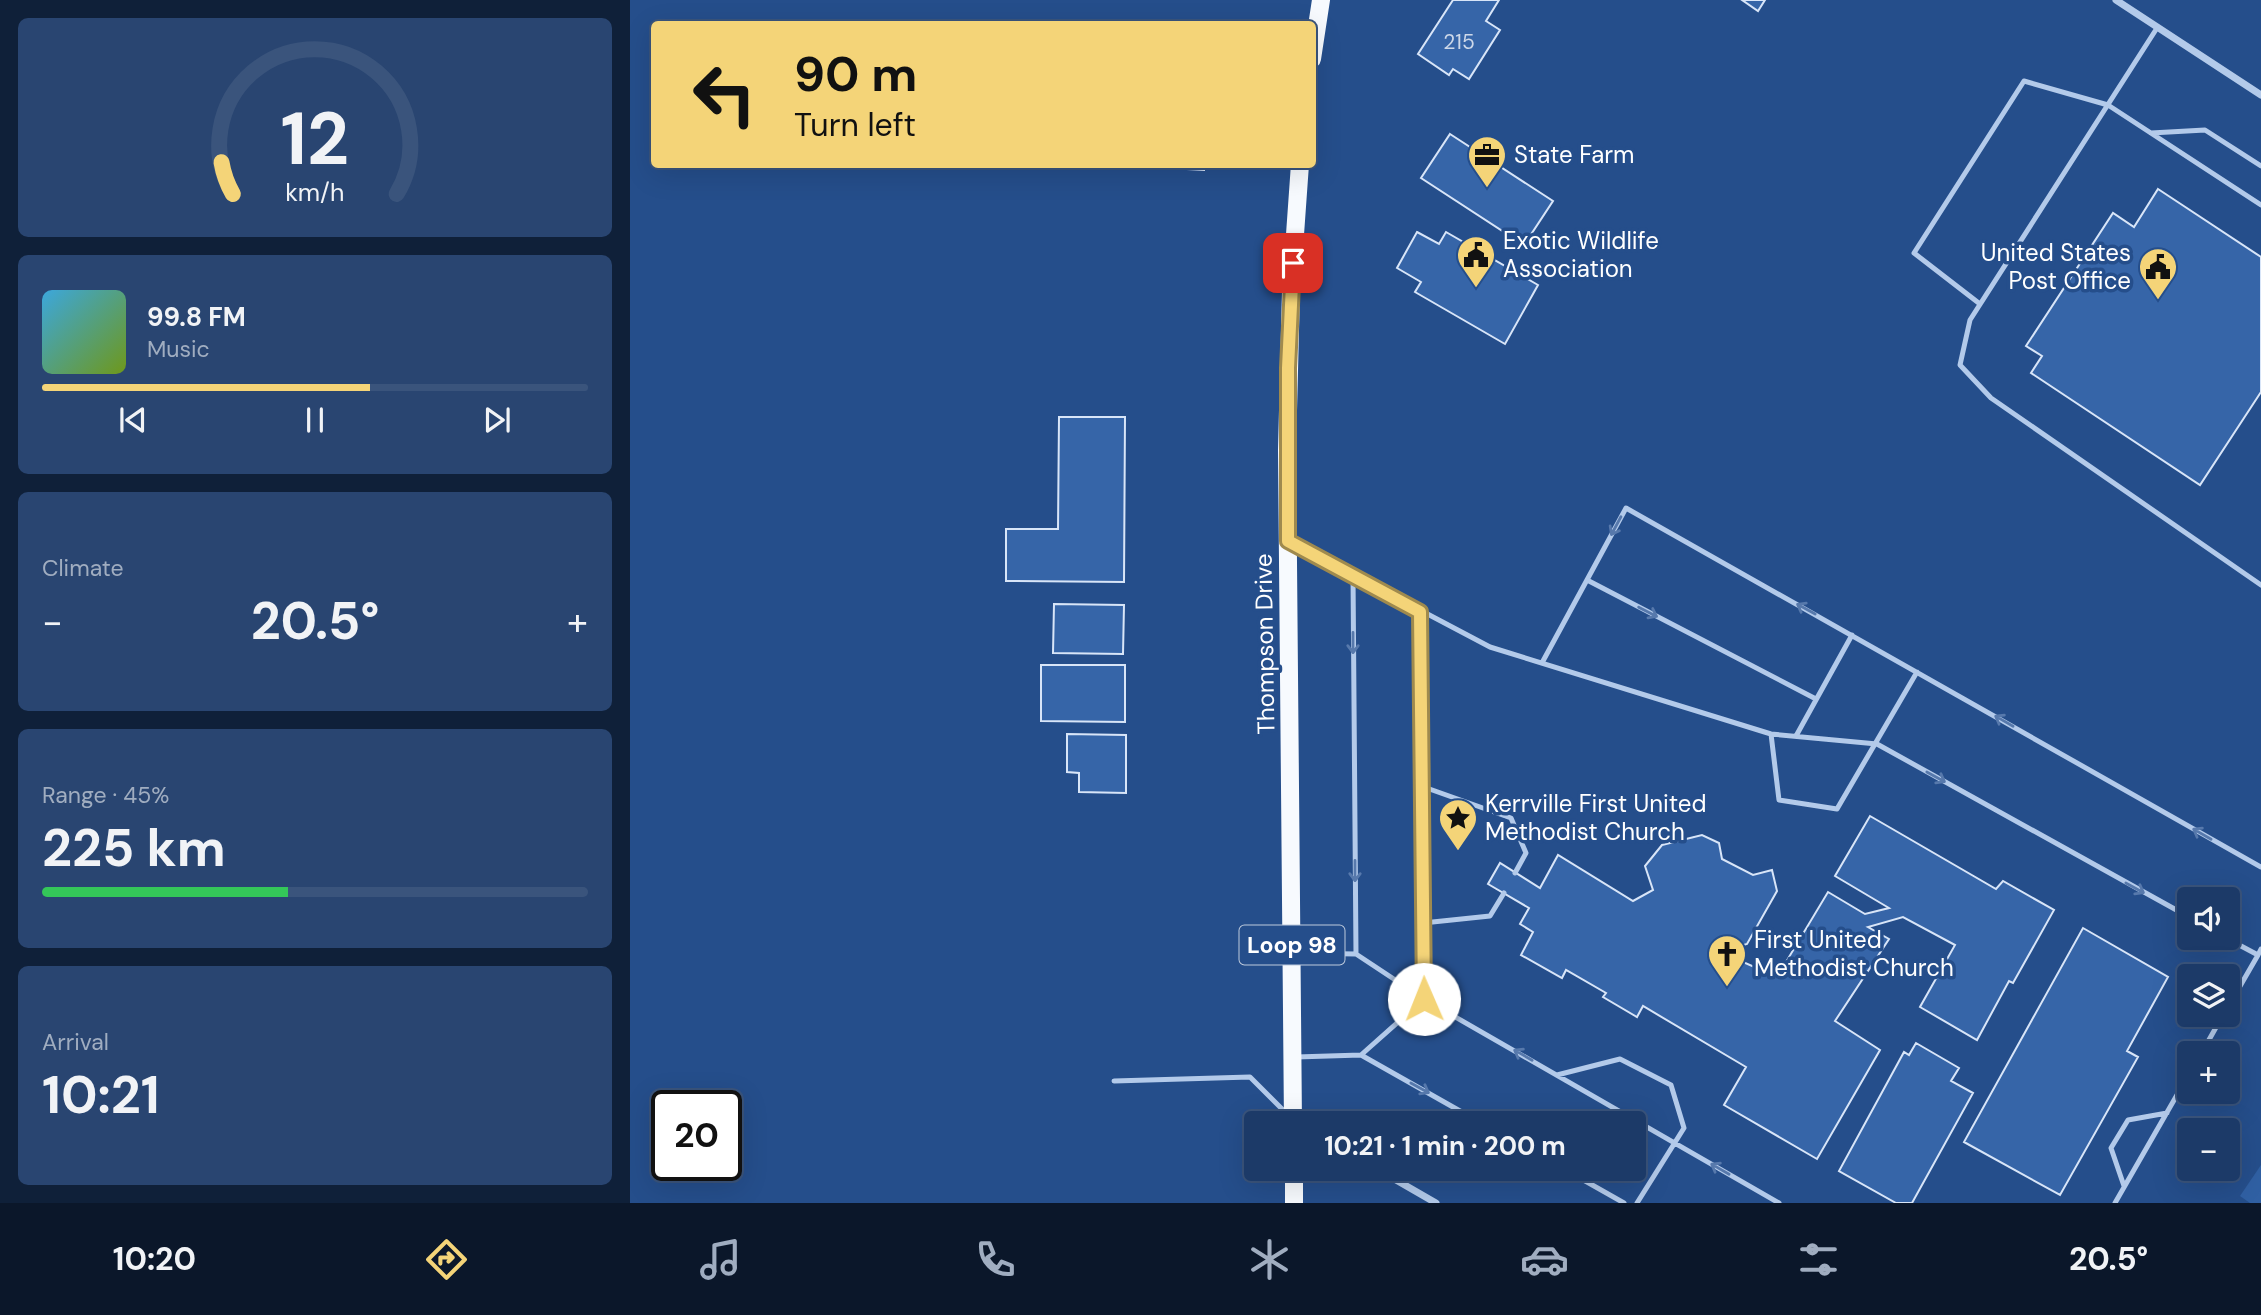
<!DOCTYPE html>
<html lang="en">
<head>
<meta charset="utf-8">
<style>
  body { margin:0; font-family:"DM Sans",sans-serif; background:#294571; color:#f1f3f6; height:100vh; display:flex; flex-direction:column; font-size:26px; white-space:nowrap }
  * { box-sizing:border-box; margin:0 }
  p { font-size:23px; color:#a0adc0 }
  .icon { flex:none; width:38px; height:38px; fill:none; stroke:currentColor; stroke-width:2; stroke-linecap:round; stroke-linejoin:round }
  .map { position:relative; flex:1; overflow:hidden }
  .sheet { display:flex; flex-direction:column; gap:18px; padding:18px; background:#0f2039; width:630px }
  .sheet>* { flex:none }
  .guide { position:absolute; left:21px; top:21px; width:665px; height:147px; border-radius:7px; box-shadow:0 7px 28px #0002,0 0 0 2px #3a547c; background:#f4d478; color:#111; overflow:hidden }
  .controls { position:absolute; left:1547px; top:887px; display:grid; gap:14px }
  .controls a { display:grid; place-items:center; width:63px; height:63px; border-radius:7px; background:#1c3a68; box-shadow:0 7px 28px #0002,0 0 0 2px #3a547c; font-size:35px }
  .speed { position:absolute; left:21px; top:1090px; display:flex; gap:14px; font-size:35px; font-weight:700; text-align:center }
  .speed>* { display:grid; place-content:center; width:91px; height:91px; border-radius:50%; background:#1c3a68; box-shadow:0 7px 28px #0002,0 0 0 2px #3a547c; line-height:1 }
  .speed .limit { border:4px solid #111; border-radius:10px; background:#fff; color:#111 }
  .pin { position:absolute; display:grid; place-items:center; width:60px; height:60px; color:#fff; margin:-30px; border-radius:14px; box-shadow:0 4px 10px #0006 }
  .me { position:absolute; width:77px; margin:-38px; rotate:359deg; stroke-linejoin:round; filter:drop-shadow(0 0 5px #0008) }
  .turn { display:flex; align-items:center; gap:24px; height:147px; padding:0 28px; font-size:32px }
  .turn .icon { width:91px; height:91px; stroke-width:2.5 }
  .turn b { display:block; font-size:49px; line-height:60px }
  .big { font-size:52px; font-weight:700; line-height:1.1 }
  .sheet .tile { flex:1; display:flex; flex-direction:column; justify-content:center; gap:10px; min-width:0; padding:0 24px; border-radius:10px; background:#294571 }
  .sheet .dial { align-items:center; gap:0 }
  .dial svg { height:182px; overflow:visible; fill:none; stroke:#3a547c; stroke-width:7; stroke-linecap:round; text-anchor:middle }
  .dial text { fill:#f1f3f6; stroke:none }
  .song { display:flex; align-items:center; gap:21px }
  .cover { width:84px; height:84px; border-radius:10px; background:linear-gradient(135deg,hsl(200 70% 55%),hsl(80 70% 35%)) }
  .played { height:7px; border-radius:4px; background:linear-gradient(90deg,#f4d478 60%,#3a547c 60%) }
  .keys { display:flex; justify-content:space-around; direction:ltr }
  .heat { display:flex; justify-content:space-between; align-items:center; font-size:38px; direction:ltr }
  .charge { height:10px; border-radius:5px; background:linear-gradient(90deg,#34c759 45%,#3a547c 0) }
  .trip { position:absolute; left:614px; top:1111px; width:402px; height:70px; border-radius:7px; background:#1c3a68; box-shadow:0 7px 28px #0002,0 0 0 2px #3a547c; font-weight:700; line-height:70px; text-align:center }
  .dock { display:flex; height:112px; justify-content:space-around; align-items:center; background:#0b172a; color:#a0adc0 }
  .dock .icon { width:49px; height:49px }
  .dock .on { color:#f4d478 }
  .dock b { font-size:32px; color:#f1f3f6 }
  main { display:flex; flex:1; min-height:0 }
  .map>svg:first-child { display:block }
  .green { fill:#3060a3 }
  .building { fill:#3665a8; stroke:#d8e5f8; stroke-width:2 }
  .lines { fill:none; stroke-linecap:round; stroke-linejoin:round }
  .service { stroke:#b3caea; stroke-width:5 }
  .minor { stroke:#b3caea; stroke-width:7 }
  .primary { stroke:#f7fafe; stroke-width:18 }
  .oneway { stroke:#5779ac }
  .route-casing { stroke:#9f8a4e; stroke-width:18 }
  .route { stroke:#f4d478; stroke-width:12 }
  .labels { text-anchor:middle; stroke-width:7; stroke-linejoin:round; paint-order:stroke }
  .number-label { font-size:21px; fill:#cdd8e9 }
  .shield { fill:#254e8b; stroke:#becadc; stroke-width:2 }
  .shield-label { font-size:23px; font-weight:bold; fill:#fff }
  .poi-label { font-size:24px; fill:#fff; stroke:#254e8b; text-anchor:start }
  .street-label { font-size:24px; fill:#fff; stroke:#254e8b }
</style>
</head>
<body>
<main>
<section class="sheet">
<div class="tile dial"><svg viewBox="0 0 100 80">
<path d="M14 69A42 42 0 1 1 86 69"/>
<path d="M14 69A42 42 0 0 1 9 55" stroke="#f4d478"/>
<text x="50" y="56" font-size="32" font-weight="700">12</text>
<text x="50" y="72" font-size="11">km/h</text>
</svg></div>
<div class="tile">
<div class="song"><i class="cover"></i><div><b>99.8 FM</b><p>Music</p></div></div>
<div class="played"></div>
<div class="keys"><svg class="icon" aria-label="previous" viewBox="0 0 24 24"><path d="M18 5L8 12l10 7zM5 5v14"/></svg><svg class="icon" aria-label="pause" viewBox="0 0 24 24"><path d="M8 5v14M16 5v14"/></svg><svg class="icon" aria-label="next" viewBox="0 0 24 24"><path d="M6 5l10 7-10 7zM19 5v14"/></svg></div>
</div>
<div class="tile"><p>Climate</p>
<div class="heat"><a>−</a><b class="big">20.5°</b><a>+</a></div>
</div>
<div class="tile"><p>Range · 45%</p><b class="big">225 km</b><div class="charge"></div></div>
<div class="tile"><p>Arrival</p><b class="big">10:21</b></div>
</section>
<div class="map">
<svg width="1631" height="1203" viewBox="0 0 1631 1203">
  <rect width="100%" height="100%" fill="#254e8b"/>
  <path class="green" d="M 1631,1165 L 1631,1203 L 1620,1203 L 1610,1196 Z"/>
  <path class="building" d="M 823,0 L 869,0 L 856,21 L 870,30 L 839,79 L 823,69 L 819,75 L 788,54 Z
    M 1112,0 L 1135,0 L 1128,11 Z
    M 820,134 L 923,201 L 894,245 L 791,178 Z
    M 465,164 L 574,164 L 574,170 Z
    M 1528,189 L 1631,257 L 1631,392 L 1570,485 L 1401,373 L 1412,356 L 1396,346 L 1483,213 L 1504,227 Z
    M 787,232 L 809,244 L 816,232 L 908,285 L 875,344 L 785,292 L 791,282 L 767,268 Z
    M 429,417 L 495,417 L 494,582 L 376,581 L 376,529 L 428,529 Z
    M 424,604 L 494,605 L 493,654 L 423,653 Z
    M 411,665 L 495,665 L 495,722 L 411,721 Z
    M 437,734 L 496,735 L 496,793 L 449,792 L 449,773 L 437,772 Z
    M 1240,816 L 1366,889 L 1373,881 L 1424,910 L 1383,983 L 1379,981 L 1347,1040 L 1290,1007 L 1325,945 L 1273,917 L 1238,927 L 1259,939 L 1205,1021 L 1250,1050 L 1187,1159 L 1094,1105 L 1116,1067 L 1013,1006 L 1007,1017 L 973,997 L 976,993 L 936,970 L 932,978 L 891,955 L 903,932 L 890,924 L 899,908 L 858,884 L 870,863 L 910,888 L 928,855 L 1003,901 L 1023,890 L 1015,866 L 1032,845 L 1072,835 L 1089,843 L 1092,859 L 1123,875 L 1142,870 L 1147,891 L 1117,944 L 1100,949 L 1097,955 L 1147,977 L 1198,892 L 1235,914 L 1259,908 L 1205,876 Z
    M 1453,928 L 1538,977 L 1497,1051 L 1508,1057 L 1430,1195 L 1334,1142 Z
    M 1286,1043 L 1329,1068 L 1321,1081 L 1343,1093 L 1282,1203 L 1266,1203 L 1209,1171 L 1274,1052 L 1279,1055 Z"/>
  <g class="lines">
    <path class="service" d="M 1527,28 L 1340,320 L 1330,365 L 1361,398 L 1631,585
      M 1521,133 L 1575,130 L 1631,166
      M 1350,304 L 1284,253 L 1394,81 L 1478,105 L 1631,205
      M 663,543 L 860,647 L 1141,734 L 1247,744 L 1559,917
      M 723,575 L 726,954
      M 957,580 L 1186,699
      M 913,661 L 996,508 L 1631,867
      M 1141,734 L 1149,800 L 1207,809 L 1287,672
      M 1166,736 L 1222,635
      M 791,786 L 881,818 L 896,853 L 885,873
      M 793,923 L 860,916 L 874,893
      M 1596,938 L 1628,955 L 1631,949
      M 664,953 L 726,954 L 794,999 L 1149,1203
      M 1598,1007 L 1628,955
      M 1571,1054 L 1593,1015
      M 731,1055 L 794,999 L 790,612
      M 666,1057 L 731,1055 L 853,1124
      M 927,1075 L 990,1059 L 1041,1085 L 1054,1128 L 1007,1203
      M 484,1081 L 620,1077 L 659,1116
      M 934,1169 L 994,1203
      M 1494,1186 L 1481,1148 L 1498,1120 L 1537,1113
      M 1485,1203 L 1559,1074"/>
    <path class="minor" d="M 1486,0 L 1631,95
      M 747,1169 L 806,1203"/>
    <path class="primary" d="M 682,59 L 691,0
      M 663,1124 L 657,450 L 661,291 L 670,164
      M 664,1169 L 664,1203"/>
  </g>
  <defs><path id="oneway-shaft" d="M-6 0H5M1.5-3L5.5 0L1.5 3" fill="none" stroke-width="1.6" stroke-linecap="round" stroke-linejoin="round" transform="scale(1.75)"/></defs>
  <g class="oneway">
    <use href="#oneway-shaft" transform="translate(986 526) rotate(118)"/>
    <use href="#oneway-shaft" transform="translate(1176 609) rotate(-151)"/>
    <use href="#oneway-shaft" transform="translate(1018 612) rotate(27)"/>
    <use href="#oneway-shaft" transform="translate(723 643) rotate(90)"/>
    <use href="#oneway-shaft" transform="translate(1374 721) rotate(-150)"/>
    <use href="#oneway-shaft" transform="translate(1306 777) rotate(29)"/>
    <use href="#oneway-shaft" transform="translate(1572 834) rotate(-150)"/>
    <use href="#oneway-shaft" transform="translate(725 871) rotate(90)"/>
    <use href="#oneway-shaft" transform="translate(1505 888) rotate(29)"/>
    <use href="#oneway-shaft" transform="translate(893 1055) rotate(-150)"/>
    <use href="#oneway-shaft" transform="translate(790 1088) rotate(29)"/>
    <use href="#oneway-shaft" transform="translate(1090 1169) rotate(-150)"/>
  </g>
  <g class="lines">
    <defs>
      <path id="route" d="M 663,263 L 658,368 L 658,541 L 790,612 L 794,999"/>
    </defs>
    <use href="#route" class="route-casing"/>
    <use href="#route" class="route"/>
  </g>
  <defs>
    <symbol id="office-pin" viewBox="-11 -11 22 30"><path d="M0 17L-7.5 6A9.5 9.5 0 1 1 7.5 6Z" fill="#f4d478" stroke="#254e8b"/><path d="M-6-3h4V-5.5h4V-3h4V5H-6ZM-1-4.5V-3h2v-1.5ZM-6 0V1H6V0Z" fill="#111"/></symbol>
    <symbol id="civic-pin" viewBox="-11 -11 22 30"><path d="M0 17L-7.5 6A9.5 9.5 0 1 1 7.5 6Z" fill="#f4d478" stroke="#254e8b"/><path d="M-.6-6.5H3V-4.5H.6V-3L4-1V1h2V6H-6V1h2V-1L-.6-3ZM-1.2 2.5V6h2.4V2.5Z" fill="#111"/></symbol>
    <symbol id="sight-pin" viewBox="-11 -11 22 30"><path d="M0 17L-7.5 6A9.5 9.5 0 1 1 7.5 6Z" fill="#f4d478" stroke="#254e8b"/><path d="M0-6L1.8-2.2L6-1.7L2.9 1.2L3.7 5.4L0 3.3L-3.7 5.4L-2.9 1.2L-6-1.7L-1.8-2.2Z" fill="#111"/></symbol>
    <symbol id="church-pin" viewBox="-11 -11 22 30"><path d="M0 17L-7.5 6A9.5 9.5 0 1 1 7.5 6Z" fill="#f4d478" stroke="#254e8b"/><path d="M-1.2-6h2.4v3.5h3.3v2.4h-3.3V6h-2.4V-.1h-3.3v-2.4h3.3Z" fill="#111"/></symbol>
  </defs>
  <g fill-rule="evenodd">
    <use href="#office-pin" x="835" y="133" width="44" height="60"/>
    <use href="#civic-pin" x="824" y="233" width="44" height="60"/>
    <use href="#civic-pin" x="1506" y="245" width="44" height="60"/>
    <use href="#sight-pin" x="806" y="796" width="44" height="60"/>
    <use href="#church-pin" x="1075" y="932" width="44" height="60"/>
  </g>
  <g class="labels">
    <g class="number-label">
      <text x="829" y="49">215</text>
    </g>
    <rect class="shield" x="609.5" y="925.5" width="105" height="39" rx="5"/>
    <g class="shield-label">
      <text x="662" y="953">Loop 98</text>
    </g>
    <g class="poi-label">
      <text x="884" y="163">State Farm</text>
      <text x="873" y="249">Exotic Wildlife<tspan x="873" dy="28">Association</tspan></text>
      <text x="1501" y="261" text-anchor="end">United States<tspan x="1501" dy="28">Post Office</tspan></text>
      <text x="855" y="812">Kerrville First United<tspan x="855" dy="28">Methodist Church</tspan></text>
      <text x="1124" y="948">First United<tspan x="1124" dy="28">Methodist Church</tspan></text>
    </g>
    <g class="street-label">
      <text transform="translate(635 644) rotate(-91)" y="8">Thompson Drive</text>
    </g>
  </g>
</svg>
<div class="controls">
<a><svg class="icon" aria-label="sound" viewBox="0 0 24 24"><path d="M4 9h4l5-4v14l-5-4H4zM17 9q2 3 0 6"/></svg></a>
<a><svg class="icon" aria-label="layers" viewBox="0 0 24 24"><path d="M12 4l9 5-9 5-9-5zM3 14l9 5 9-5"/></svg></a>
<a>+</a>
<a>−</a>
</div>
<div class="speed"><div class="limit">20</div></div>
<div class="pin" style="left:663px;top:263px;background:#d93025"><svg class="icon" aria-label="arrive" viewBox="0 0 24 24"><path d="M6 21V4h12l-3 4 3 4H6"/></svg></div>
<svg class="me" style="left:794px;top:999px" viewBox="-20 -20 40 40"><circle r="19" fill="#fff"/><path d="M0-13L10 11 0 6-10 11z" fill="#f4d478"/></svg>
<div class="trip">10:21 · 1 min · 200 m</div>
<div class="guide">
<div class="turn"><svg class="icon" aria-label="left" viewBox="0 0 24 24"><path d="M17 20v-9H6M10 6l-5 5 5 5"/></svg><div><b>90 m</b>Turn left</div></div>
</div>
</div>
</main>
<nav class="dock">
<b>10:20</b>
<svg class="icon on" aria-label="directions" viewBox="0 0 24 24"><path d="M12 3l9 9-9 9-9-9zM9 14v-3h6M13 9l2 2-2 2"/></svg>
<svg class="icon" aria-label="music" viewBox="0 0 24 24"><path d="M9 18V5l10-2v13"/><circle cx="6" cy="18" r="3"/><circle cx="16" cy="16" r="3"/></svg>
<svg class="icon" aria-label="phone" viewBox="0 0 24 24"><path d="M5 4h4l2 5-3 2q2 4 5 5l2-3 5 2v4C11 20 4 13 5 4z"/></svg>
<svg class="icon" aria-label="climate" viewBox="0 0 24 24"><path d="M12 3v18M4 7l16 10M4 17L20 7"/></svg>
<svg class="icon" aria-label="car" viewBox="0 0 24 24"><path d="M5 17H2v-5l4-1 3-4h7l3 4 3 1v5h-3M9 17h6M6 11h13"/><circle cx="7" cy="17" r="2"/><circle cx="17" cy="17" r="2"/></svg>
<svg class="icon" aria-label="filters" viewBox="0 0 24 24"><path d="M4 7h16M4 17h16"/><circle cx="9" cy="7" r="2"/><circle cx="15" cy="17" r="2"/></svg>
<b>20.5°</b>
</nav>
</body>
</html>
